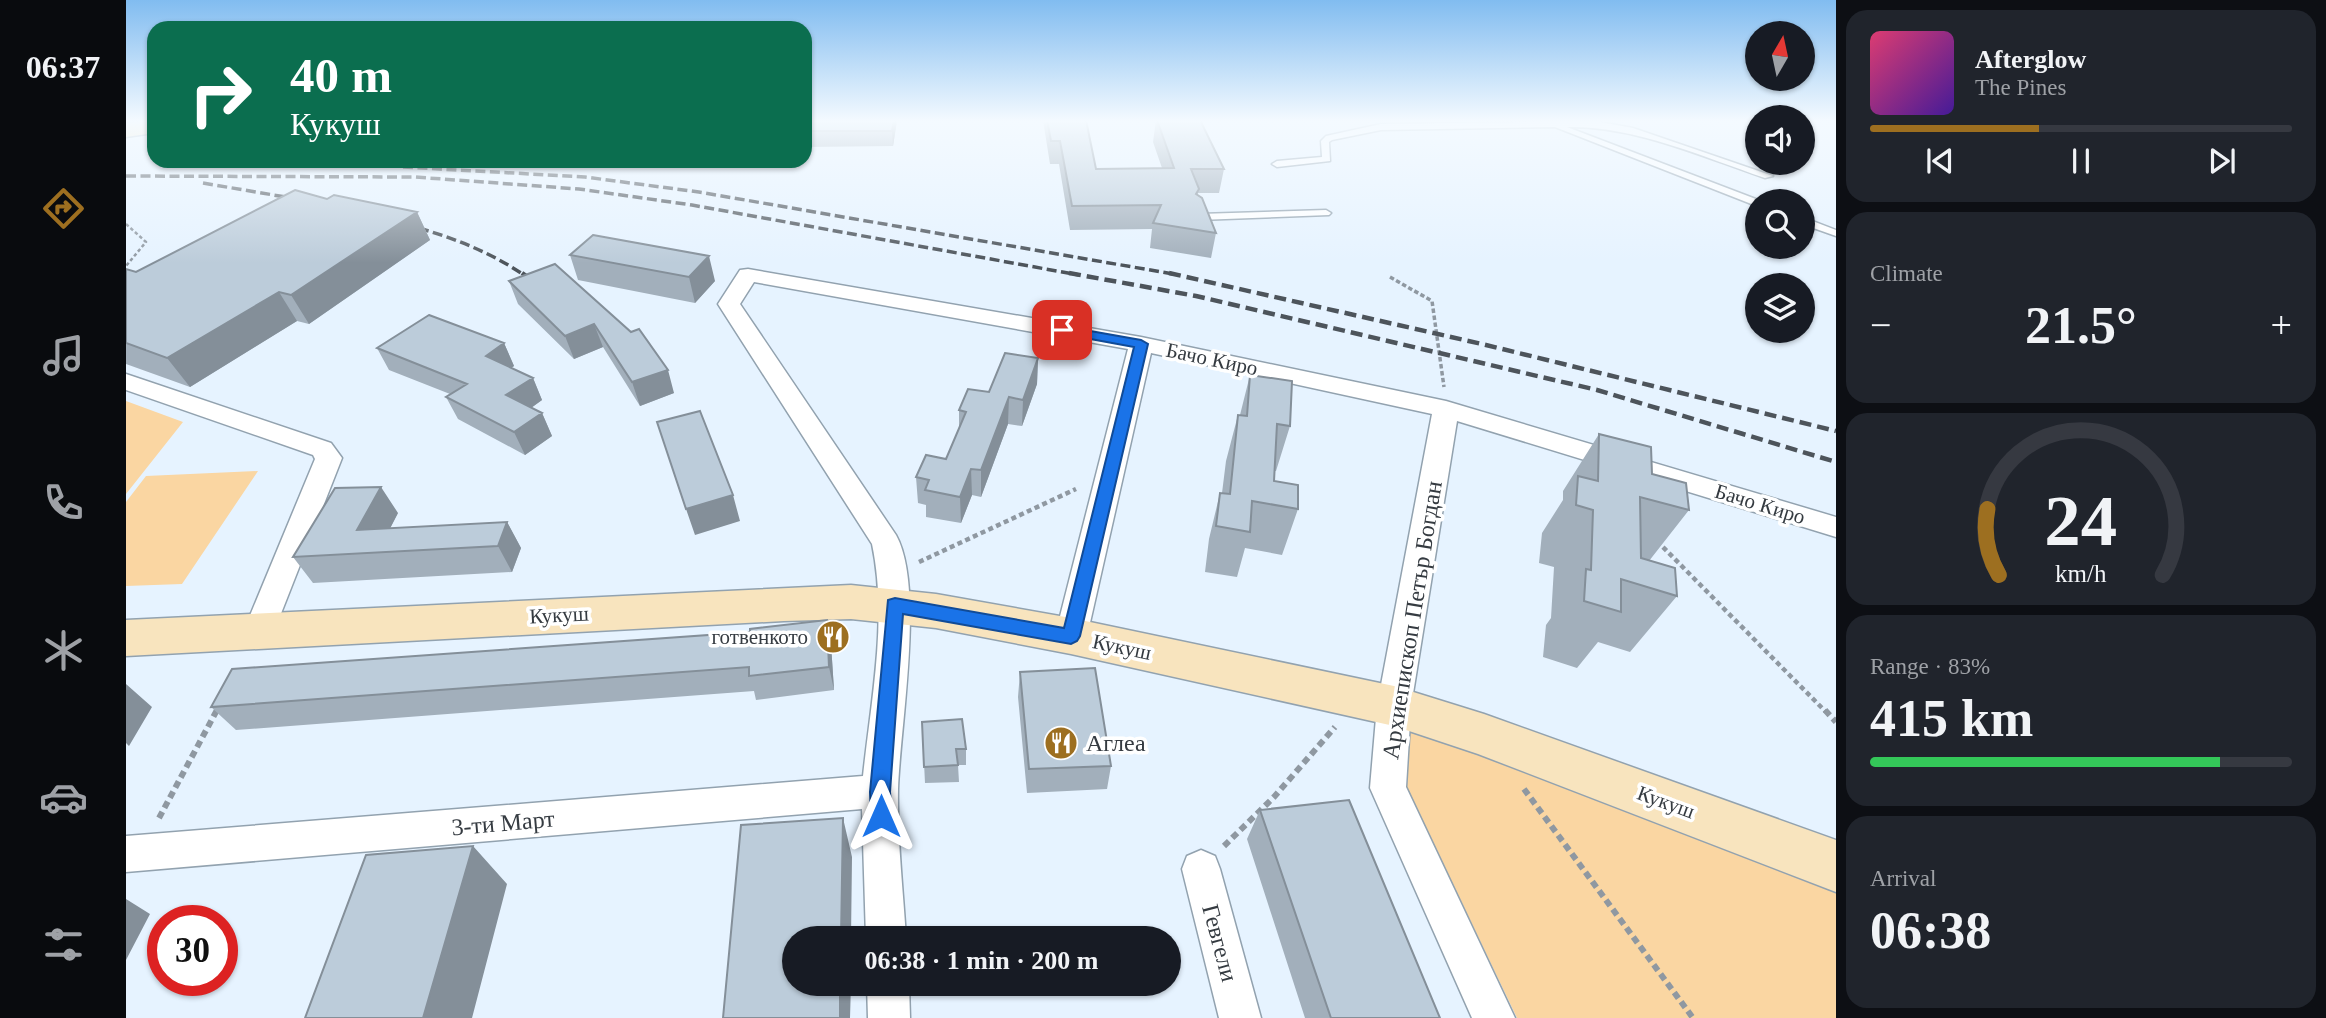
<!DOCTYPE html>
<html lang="en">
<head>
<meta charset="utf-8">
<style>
  body { margin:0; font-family:"Times New Roman",serif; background:#20242c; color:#f1f3f6; height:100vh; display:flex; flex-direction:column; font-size:26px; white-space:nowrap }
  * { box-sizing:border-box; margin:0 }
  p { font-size:23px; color:#9ea1a6 }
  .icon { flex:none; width:38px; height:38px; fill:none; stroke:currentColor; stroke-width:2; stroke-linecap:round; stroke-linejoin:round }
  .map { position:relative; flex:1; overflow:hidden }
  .panel { display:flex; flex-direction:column; gap:10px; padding:10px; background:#0d0f14; width:490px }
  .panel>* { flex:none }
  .banner { position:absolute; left:21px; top:21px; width:665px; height:147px; border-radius:21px; box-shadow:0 2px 5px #0004; background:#0b6e4f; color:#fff; overflow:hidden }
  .needle { width:46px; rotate:9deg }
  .controls { position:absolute; left:1619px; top:21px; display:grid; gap:14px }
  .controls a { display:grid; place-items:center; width:70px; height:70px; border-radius:50%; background:#171b24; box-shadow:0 2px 5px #0004; font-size:35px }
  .speed { position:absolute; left:21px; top:905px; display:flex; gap:14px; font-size:35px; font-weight:700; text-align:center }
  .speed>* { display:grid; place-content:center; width:91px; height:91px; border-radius:50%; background:#171b24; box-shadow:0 2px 5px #0004; line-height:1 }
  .speed .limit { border:10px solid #d22; background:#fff; color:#111 }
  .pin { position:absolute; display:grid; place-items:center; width:60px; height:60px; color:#fff; margin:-30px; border-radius:14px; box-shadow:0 4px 10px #0006 }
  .me { position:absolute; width:77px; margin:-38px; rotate:0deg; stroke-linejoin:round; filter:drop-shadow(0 0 5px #0008) }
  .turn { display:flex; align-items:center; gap:24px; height:147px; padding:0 28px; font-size:32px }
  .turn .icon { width:91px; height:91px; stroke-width:2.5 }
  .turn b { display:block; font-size:49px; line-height:60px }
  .big { font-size:52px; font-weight:700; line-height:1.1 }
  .panel .widget { flex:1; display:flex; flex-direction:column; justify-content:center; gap:10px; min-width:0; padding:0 24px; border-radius:21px; background:#20242c }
  .panel .dial { align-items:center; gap:0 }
  .dial svg { height:182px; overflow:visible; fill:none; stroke:#363941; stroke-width:7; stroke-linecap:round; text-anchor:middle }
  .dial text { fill:#f1f3f6; stroke:none }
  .song { display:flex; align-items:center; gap:21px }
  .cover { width:84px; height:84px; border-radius:10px; background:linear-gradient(135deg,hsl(340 70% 55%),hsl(260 70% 35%)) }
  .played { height:7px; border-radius:4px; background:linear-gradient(90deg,#9d6f20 40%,#363941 40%) }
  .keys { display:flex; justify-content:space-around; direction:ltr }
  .heat { display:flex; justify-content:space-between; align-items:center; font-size:38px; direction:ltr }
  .charge { height:10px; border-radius:5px; background:linear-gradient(90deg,#34c759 83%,#363941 0) }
  .trip { position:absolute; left:656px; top:926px; width:399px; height:70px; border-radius:35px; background:#171b24; box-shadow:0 2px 5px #0004; font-weight:700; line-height:70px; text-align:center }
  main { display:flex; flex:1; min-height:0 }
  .tab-bar { display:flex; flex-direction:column; width:126px; justify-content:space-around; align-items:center; background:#090b0e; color:#9ea1a6 }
  .tab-bar .icon { width:49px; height:49px }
  .tab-bar .active { color:#9d6f20 }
  .tab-bar b { font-size:32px; color:#f1f3f6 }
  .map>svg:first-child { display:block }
  .green { fill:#fad6a2 }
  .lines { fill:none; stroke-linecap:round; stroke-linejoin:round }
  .lane-casing { stroke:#92a2af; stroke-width:3 }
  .street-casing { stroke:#92a2af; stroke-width:3 }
  .secondary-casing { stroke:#92a2af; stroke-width:3 }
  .path-far3 { stroke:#8f98a1; stroke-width:2.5; stroke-dasharray:3.5 2.5; stroke-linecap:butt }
  .path-far2 { stroke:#8f98a1; stroke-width:3.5; stroke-dasharray:4.5 2.5; stroke-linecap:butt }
  .path-far1 { stroke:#8f98a1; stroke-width:4.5; stroke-dasharray:5 3.5; stroke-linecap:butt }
  .path { stroke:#8f98a1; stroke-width:6; stroke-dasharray:7 4.5; stroke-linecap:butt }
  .lane { fill:#fff; fill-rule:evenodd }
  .street { fill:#fff; fill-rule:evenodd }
  .secondary { fill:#f8e4be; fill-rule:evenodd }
  .rail-far1 { stroke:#4d545b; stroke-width:3.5; stroke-dasharray:10 4.5; stroke-linecap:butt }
  .rail { stroke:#4d545b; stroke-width:4.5; stroke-dasharray:12 6; stroke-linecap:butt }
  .wall { fill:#a2afbb }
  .shaded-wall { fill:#848f99 }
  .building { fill:#bcccda; stroke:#848f99; stroke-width:2 }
  .route { fill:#1a73e8; stroke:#114b97; stroke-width:2 }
  .labels { text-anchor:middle; stroke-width:7; stroke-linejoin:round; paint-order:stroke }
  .street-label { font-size:21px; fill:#353b41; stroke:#fff }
  .poi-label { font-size:21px; fill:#353b41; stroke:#fff; text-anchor:end }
  .near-street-label { font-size:24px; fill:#353b41; stroke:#fff }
  .near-poi-label { font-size:24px; fill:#353b41; stroke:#fff; text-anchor:start }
</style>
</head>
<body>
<main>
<nav class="tab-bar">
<b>06:37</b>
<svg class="icon active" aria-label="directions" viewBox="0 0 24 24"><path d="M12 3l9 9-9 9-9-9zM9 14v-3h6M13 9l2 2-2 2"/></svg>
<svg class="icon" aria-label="music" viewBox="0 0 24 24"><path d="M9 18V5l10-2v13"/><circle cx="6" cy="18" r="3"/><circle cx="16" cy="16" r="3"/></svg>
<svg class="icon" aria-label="phone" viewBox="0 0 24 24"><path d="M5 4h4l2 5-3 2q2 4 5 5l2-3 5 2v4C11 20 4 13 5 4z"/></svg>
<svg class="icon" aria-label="climate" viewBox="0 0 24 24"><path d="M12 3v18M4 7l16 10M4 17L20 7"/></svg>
<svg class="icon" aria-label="car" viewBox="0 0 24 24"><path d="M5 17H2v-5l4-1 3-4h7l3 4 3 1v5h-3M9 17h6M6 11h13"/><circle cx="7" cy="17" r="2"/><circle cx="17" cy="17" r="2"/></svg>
<svg class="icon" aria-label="filters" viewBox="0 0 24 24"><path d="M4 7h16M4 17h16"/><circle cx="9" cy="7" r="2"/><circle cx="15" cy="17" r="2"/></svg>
</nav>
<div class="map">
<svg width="1710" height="1018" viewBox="0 0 1710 1018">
  <rect width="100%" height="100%" fill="#e6f3ff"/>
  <path class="green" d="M 0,401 L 57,422 L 0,494 Z
    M 132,471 L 56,584 L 0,586 L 0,502 L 20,476 Z
    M 1280,723 L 1710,892 L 1710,1018 L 1391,1018 L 1262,749 Z"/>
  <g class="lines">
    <defs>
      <path id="lane" d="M 1469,121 L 1507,128 L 1647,176 L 1639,178 C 1574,156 1509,126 1441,127 L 1635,201 L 1631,201 L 1631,206 L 1628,205 L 1429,127 L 1255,130 L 1206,140 L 1203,142 L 1204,161 L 1151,167 L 1146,164 L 1151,161 L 1196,157 L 1195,141 L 1200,136 L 1255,124 Z
        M 1200,210 L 1205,213 L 1203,215 L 1073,220 L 1068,217 L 1073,214 Z
        M 1676,217 L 1710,230 L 1710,236 L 1676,224 Z"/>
      <path id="street" d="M 622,269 L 1015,337 L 1320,401 L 1710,517 L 1710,537 L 1331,421 L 1285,706 L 1280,787 L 1389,1018 L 1346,1018 L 1244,788 L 1251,706 L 1306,414 L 1025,353 L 961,636 L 956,645 L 945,649 L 934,645 L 929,636 L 1002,349 L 628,282 L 614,304 L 770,535 C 799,587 774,726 772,789 C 771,838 777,889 780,938 L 740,938 L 736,809 L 0,872 L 0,836 L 737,776 C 745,700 762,620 746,544 L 592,304 L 614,270 Z
        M 0,374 L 205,443 L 216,458 L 145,639 L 134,643 L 123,639 L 118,630 L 189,459 L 187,455 L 0,390 Z
        M 1075,850 L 1089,856 L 1094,869 L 1135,1018 L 1093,1018 L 1056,869 L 1061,856 Z
        M 741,984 L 783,984 L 784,1018 L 742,1018 Z"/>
      <path id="secondary" d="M 28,120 L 28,133 L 0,137 L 0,123 Z
        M 725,585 L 810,594 L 945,618 L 1268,686 L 1358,714 L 1710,840 L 1710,892 L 1352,754 L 1268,726 L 945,654 L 810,628 L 725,619 L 658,621 L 0,656 L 0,620 Z"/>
    </defs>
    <use href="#lane" class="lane-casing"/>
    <use href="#street" class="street-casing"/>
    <use href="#secondary" class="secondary-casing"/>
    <path class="path-far3" d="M 0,224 L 20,242 L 0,266"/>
    <path class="path-far2" d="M 1264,277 L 1306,301 L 1318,387"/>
    <path class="path-far1" d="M 1531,541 L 1700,712
      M 793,562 L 950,489
      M 90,712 L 92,708"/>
    <path class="path" d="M 1699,710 L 1710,722
      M 1398,789 L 1567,1018
      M 33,818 L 91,710
      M 1098,846 L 1148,797 L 1209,727"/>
    <use href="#lane" class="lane"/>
    <use href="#street" class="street"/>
    <use href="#secondary" class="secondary"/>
    <path class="rail-far1" d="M 277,167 L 459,177 L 573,192 L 1053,275
      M 0,176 L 289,177 L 453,189 L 566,205 L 953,275
      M 77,183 L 177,200
      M 279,224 C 322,236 361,250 398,275"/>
    <path class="rail" d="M 396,273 L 415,286
      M 943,273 L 1070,296 L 1471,390 L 1710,462
      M 1043,273 L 1356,344 L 1710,431"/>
  </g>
  <path class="wall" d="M 679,120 L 771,120 L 767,146 L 679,147 Z
    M 917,120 L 960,120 L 970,169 L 1036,168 L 1027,142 L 1030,120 L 1074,120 L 1098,169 L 1093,193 L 1072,193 L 1072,195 L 1090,233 L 1085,258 L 1024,248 L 1026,229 L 944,230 L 933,164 L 924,164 Z
    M 201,199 L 291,212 L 304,240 L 183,324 L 171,321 L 64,387 L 0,364 L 0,269 L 10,272 Z
    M 444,255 L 589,281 L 569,303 L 452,280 Z
    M 429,264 L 548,393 L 514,406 L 477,347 L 448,359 L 392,304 L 383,281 Z
    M 378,343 L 388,366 L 385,368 L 407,378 L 416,400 L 405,408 L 416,413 L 426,436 L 399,455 L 332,419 L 320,397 L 324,394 L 263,370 L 251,348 Z
    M 912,358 L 911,384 L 896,426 L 882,424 L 855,497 L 846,495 L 835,523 L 800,517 L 800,505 L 792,503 L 790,477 L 820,459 L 833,428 L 833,410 L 863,392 Z
    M 1124,375 L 1164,426 L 1150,471 L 1149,471 L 1148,481 L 1172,509 L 1156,555 L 1119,548 L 1111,577 L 1079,572 L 1083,539 L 1094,493 L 1096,493 L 1100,461 L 1112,415 L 1114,415 Z
    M 1473,434 L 1526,474 L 1563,510 L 1523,561 L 1551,596 L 1504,652 L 1472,642 L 1451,668 L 1417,657 L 1420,625 L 1425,618 L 1428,567 L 1413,563 L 1416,533 L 1437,500 L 1437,491 Z
    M 272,513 L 264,528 L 381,522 L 395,548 L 386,572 L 187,583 L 167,557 Z
    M 705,644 L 708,690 L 630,700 L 628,691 L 110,730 L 85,707 Z
    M 894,672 L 985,766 L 981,789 L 901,793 L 892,697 Z
    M 796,722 L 840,749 L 840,765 L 832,765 L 833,782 L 799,783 Z
    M 1134,810 L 1314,1018 L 1179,1018 L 1121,839 Z"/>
  <path class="shaded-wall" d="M 768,120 L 771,121 L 767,146 L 766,131 Z
    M 291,212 L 304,240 L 183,324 L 165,295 Z
    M 583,256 L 589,281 L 569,303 L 563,277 Z
    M 153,292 L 171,321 L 64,387 L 41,358 Z
    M 468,324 L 477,347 L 448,359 L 439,336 Z
    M 378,343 L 388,366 L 371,378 L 360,356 Z
    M 912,358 L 911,384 L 896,426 L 897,400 Z
    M 542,370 L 548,393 L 514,406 L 506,382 Z
    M 407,378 L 416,400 L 391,418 L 380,395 Z
    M 883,397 L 882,424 L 855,497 L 855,470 Z
    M 416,413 L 426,436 L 399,455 L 388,432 Z
    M 845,469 L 846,495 L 835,523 L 834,497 Z
    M 255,487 L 272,513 L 252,552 L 231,530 Z
    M 607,495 L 614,521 L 569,535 L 560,509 Z
    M 381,522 L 395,548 L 386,572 L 372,546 Z
    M 701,620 L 705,644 L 708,690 L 703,667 Z
    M 0,684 L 26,707 L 3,746 L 0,743 Z
    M 717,818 L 726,857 L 725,938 L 715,938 Z
    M 347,846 L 381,884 L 346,1018 L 297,1018 Z
    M 0,899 L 24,914 L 0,960 Z
    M 714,984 L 725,984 L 724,1018 L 714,1018 Z"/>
  <path class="building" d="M 679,120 L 768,120 L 766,131 L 679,131 Z
    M 921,120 L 960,120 L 970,169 L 1048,168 L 1031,120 L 1074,120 L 1098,169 L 1065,169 L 1073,189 L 1070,194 L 1076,198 L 1090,233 L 1027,223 L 1035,205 L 946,206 L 934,141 L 925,141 Z
    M 169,190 L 201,199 L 208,195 L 291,212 L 165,295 L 153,292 L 41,358 L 0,343 L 0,269 L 10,272 Z
    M 467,235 L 583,256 L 563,277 L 444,255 Z
    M 429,264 L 505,332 L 513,329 L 542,370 L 506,382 L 468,324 L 439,336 L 383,281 Z
    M 303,315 L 378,343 L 360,356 L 407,378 L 380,395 L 416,413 L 388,432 L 320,397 L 341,384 L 251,348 Z
    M 879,353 L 912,358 L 897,400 L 883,397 L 855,470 L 845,469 L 834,497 L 799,490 L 803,480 L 790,477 L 800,455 L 820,459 L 840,412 L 833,410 L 842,389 L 863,392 Z
    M 1124,375 L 1166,381 L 1164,426 L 1151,424 L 1148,481 L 1172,485 L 1172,509 L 1126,501 L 1124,532 L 1090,526 L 1094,493 L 1104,494 L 1112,415 L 1121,416 Z
    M 574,411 L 607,495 L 560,509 L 531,422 Z
    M 1473,434 L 1525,447 L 1526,474 L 1560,483 L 1563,510 L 1514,497 L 1515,558 L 1549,568 L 1551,596 L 1495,579 L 1495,612 L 1458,601 L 1460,569 L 1465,570 L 1467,510 L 1450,505 L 1452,476 L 1472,481 Z
    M 255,487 L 231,530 L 381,522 L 372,546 L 167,557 L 209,488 Z
    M 701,620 L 703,667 L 623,676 L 623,667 L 85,707 L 106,669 L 624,632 L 624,629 Z
    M 969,668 L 985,766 L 903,769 L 894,672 Z
    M 836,719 L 840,749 L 830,749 L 832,765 L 798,767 L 796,722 Z
    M 1223,800 L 1314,1018 L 1205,1018 L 1134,810 Z
    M 717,818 L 715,938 L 668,938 L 668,984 L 714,984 L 714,1018 L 597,1018 L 615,825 Z
    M 347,846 L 297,1018 L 179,1018 L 240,855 Z"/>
  <linearGradient id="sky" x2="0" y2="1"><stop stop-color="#81bcf0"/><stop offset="0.46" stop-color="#f4faff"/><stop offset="1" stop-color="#f4faff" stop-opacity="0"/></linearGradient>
  <rect width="1710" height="263" fill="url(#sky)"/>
  <path class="route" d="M 936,326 L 1015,340 L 1022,344 L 954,636 L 951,641 L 945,644 L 777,614 L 764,792 L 766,816 L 763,823 L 755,826 L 748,823 L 745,816 L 744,792 L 762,600 L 769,598 L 938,628 L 1008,347 L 932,333 L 930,330 Z"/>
  <defs>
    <symbol id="restaurant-disc" viewBox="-11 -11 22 22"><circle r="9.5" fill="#9d6f20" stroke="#fff"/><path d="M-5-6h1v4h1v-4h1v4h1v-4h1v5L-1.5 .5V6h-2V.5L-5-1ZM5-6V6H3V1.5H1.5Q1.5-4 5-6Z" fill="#fff"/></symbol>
  </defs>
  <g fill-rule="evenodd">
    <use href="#restaurant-disc" x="688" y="618" width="38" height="38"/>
    <use href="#restaurant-disc" x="916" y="724" width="38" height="38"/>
  </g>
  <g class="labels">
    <g class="street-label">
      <text transform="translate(1086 359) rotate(12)" y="7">Бачо Киро</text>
      <text transform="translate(1634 504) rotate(17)" y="7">Бачо Киро</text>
      <text transform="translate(433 615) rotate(-3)" y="7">Кукуш</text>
      <text transform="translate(996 647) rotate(12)" y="7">Кукуш</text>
      <text transform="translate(1540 802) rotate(20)" y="7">Кукуш</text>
    </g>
    <g class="poi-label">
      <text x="682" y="644">готвенкото</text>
    </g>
    <g class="near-street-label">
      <text transform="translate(1286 620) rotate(-81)" y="8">Архиепископ Петър Богдан</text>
      <text transform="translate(377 823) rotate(-5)" y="8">3-ти Март</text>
      <text transform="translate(1094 943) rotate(75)" y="8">Гевгели</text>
    </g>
    <g class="near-poi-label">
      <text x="960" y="751">Аглеа</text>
    </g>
  </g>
</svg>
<div class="controls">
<a><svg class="needle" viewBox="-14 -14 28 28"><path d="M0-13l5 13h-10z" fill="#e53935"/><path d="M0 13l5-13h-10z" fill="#9ea1a6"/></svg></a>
<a><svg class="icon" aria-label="sound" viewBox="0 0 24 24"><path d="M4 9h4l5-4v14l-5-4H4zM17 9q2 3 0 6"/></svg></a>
<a><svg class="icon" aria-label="search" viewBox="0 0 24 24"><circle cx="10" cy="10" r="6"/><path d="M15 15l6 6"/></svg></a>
<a><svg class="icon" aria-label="layers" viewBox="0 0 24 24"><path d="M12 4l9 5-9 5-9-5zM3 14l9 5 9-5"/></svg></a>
</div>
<div class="speed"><div class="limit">30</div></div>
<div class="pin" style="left:936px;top:330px;background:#d93025"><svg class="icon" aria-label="arrive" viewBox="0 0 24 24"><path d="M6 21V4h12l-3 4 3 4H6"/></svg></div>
<svg class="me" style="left:755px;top:816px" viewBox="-20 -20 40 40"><path d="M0-17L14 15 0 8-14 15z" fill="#1a73e8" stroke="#fff" stroke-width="4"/></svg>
<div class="trip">06:38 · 1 min · 200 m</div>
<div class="banner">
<div class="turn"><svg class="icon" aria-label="right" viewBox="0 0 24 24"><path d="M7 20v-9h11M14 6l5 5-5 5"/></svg><div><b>40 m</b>Кукуш</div></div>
</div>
</div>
<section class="panel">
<div class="widget">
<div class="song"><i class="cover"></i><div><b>Afterglow</b><p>The Pines</p></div></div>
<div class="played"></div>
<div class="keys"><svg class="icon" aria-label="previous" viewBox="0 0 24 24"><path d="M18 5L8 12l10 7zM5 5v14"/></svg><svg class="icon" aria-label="pause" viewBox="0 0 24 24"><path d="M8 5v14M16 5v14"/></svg><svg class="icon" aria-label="next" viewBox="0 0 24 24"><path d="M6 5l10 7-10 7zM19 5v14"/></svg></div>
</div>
<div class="widget"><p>Climate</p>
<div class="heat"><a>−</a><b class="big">21.5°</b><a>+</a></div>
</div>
<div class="widget dial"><svg viewBox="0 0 100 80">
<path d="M14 69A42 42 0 1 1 86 69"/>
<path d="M14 69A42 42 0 0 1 9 40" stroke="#9d6f20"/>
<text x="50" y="56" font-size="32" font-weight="700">24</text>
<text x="50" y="72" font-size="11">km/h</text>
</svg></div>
<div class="widget"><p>Range · 83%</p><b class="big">415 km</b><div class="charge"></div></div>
<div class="widget"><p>Arrival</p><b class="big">06:38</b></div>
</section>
</main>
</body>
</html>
